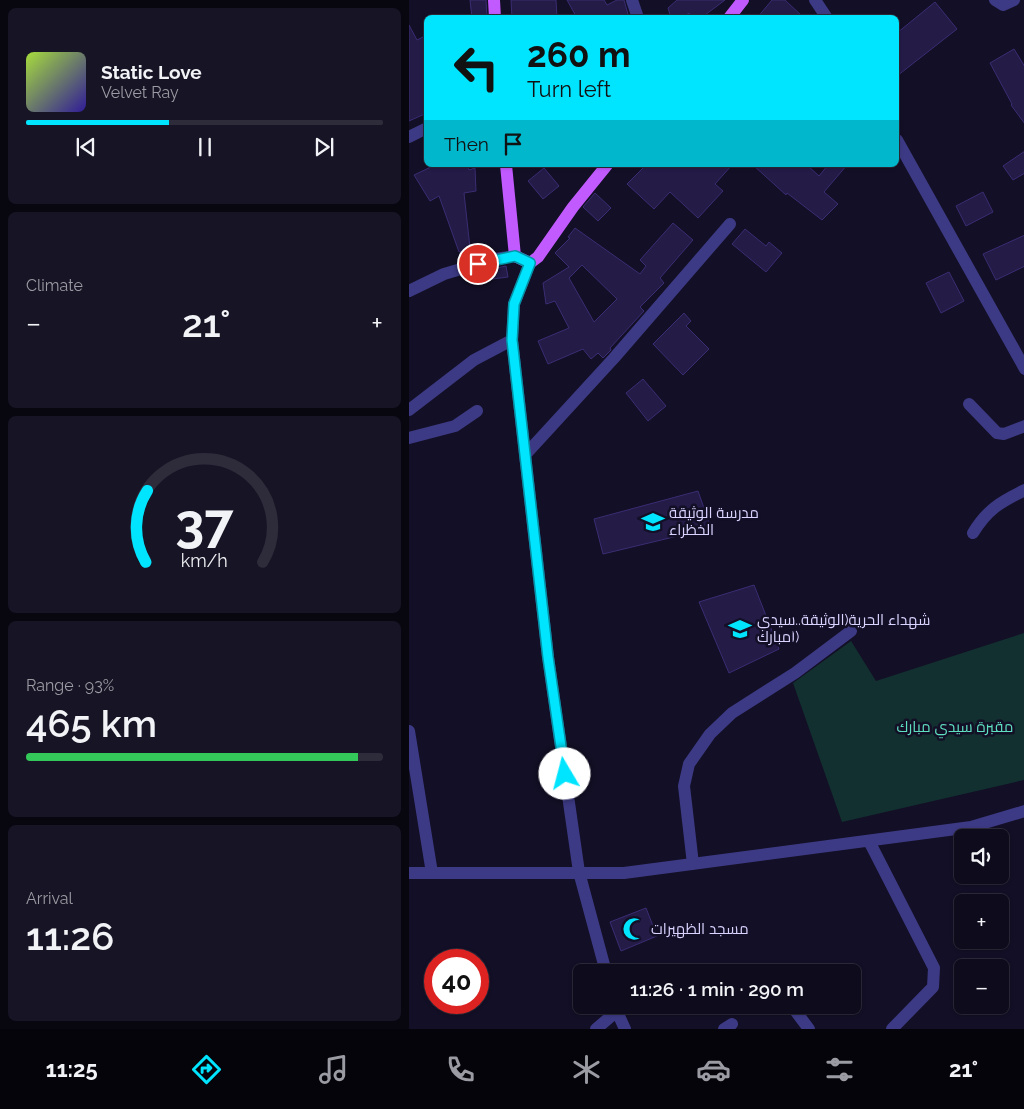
<!DOCTYPE html>
<html lang="en">
<head>
<meta charset="utf-8">
<style>
  body { margin:0; font-family:Raleway,Cairo,sans-serif; background:#171425; color:#f1f3f6; height:100vh; display:flex; flex-direction:column; font-size:19px; white-space:nowrap }
  * { box-sizing:border-box; margin:0 }
  p { font-size:16px; color:#9b9ba3 }
  .icon { flex:none; width:28px; height:28px; fill:none; stroke:currentColor; stroke-width:2; stroke-linecap:round; stroke-linejoin:round }
  .map { position:relative; flex:1; overflow:hidden }
  .panel { display:flex; flex-direction:column; gap:8px; padding:8px; background:#08060f; width:409px }
  .panel>* { flex:none }
  .top-card { position:absolute; left:15px; top:15px; width:475px; height:152px; border-radius:8px; box-shadow:0 1px 4px #0004,0 0 0 1px #2e2b3b; background:#00e5ff; color:#111; overflow:hidden }
  .fabs { position:absolute; left:545px; top:829px; display:grid; gap:10px }
  .fabs a { display:grid; place-items:center; width:55px; height:55px; border-radius:8px; background:#0e0b1c; box-shadow:0 1px 4px #0004,0 0 0 1px #2e2b3b; font-size:25px }
  .speed { position:absolute; left:15px; top:949px; display:flex; gap:10px; font-size:25px; font-weight:700; text-align:center }
  .speed>* { display:grid; place-content:center; width:65px; height:65px; border-radius:50%; background:#0e0b1c; box-shadow:0 1px 4px #0004,0 0 0 1px #2e2b3b; line-height:1 }
  .speed .limit { border:8px solid #d22; background:#fff; color:#111 }
  .pin { position:absolute; display:grid; place-items:center; width:42px; height:42px; color:#fff; margin:-21px; border:2px solid #fff; border-radius:50%; box-shadow:0 1px 5px #0007 }
  .me { position:absolute; width:55px; margin:-28px; rotate:352deg; stroke-linejoin:round; filter:drop-shadow(0 0 4px #0008) }
  .turn { display:flex; align-items:center; gap:18px; height:105px; padding:0 20px; font-size:22px }
  .turn .icon { width:65px; height:65px; stroke-width:2.5 }
  .turn b { display:block; font-size:35px; line-height:42px }
  .then { display:flex; align-items:center; height:48px; padding:0 20px; background:#0003; gap:10px; font-size:19px }
  .big { font-size:38px; font-weight:600; line-height:1.1 }
  .panel .tile { flex:1; display:flex; flex-direction:column; justify-content:center; gap:8px; min-width:0; padding:0 18px; border-radius:8px; background:#171425 }
  .panel .dial { align-items:center; gap:0 }
  .dial svg { height:130px; overflow:visible; fill:none; stroke:#2e2b3b; stroke-width:7; stroke-linecap:round; text-anchor:middle }
  .dial text { fill:#f1f3f6; stroke:none }
  .song { display:flex; align-items:center; gap:15px }
  .cover { width:60px; height:60px; border-radius:8px; background:linear-gradient(135deg,hsl(80 70% 55%),hsl(250 70% 35%)) }
  .played { height:5px; border-radius:2px; background:linear-gradient(90deg,#00e5ff 40%,#2e2b3b 40%) }
  .keys { display:flex; justify-content:space-around; direction:ltr }
  .heat { display:flex; justify-content:space-between; align-items:center; font-size:28px; direction:ltr }
  .charge { height:8px; border-radius:4px; background:linear-gradient(90deg,#34c759 93%,#2e2b3b 0) }
  .trip { position:absolute; left:164px; top:964px; width:288px; height:50px; border-radius:8px; background:#0e0b1c; box-shadow:0 1px 4px #0004,0 0 0 1px #2e2b3b; font-weight:600; line-height:50px; text-align:center }
  .menu { display:flex; height:80px; justify-content:space-around; align-items:center; background:#06040b; color:#9b9ba3 }
  .menu .icon { width:35px; height:35px }
  .menu .current { color:#00e5ff }
  .menu b { font-size:22px; color:#f1f3f6 }
  main { display:flex; flex:1; min-height:0 }
  .map>svg:first-child { display:block }
  .green { fill:#12302f }
  .building { fill:#241b47; stroke:#3b2d73; fill-rule:evenodd }
  .lines { fill:none; stroke-linecap:round; stroke-linejoin:round }
  .minor { stroke:#3d3a85; stroke-width:12 }
  .major { stroke:#c25bff; stroke-width:12 }
  .route-casing { stroke:#0095a6; stroke-width:12 }
  .route { stroke:#00e5ff; stroke-width:9 }
  .labels { text-anchor:middle; stroke-width:5; stroke-linejoin:round; paint-order:stroke }
  .poi-label { font-size:15px; fill:#d9d4ff; stroke:#130f26; text-anchor:start }
  .park-label { font-size:15px; fill:#5fe0c0; stroke:#130f26 }
</style>
</head>
<body>
<main>
<section class="panel">
<div class="tile">
<div class="song"><i class="cover"></i><div><b>Static Love</b><p>Velvet Ray</p></div></div>
<div class="played"></div>
<div class="keys"><svg class="icon" aria-label="previous" viewBox="0 0 24 24"><path d="M18 5L8 12l10 7zM5 5v14"/></svg><svg class="icon" aria-label="pause" viewBox="0 0 24 24"><path d="M8 5v14M16 5v14"/></svg><svg class="icon" aria-label="next" viewBox="0 0 24 24"><path d="M6 5l10 7-10 7zM19 5v14"/></svg></div>
</div>
<div class="tile"><p>Climate</p>
<div class="heat"><a>−</a><b class="big">21°</b><a>+</a></div>
</div>
<div class="tile dial"><svg viewBox="0 0 100 80">
<path d="M14 69A42 42 0 1 1 86 69"/>
<path d="M14 69A42 42 0 0 1 15 25" stroke="#00e5ff"/>
<text x="50" y="56" font-size="32" font-weight="700">37</text>
<text x="50" y="72" font-size="11">km/h</text>
</svg></div>
<div class="tile"><p>Range · 93%</p><b class="big">465 km</b><div class="charge"></div></div>
<div class="tile"><p>Arrival</p><b class="big">11:26</b></div>
</section>
<div class="map">
<svg width="616" height="1029" viewBox="0 0 616 1029">
  <rect width="100%" height="100%" fill="#130f26"/>
  <path class="green" d="M 615,633 L 615,780 L 433,822 L 384,683 L 442,641 L 467,681 Z"/>
  <path class="building" d="M 61,0 L 77,0 L 78,18 L 63,18 Z
    M 102,0 L 147,0 L 148,18 L 103,18 Z
    M 158,0 L 195,0 L 198,5 L 208,0 L 215,0 L 220,18 L 168,18 Z
    M 268,0 L 316,0 L 292,18 L 283,18 L 280,13 L 272,18 L 262,18 L 259,8 Z
    M 363,0 L 376,0 L 395,18 L 348,18 Z
    M 526,2 L 548,29 L 488,76 L 488,33 Z
    M 0,25 L 8,40 L 18,35 L 18,113 L 0,121 Z
    M 605,49 L 616,67 L 616,124 L 602,105 L 603,104 L 581,63 Z
    M 616,151 L 616,173 L 604,180 L 594,166 Z
    M 26,165 L 58,165 L 60,170 L 66,168 L 67,191 L 55,193 L 61,248 L 50,252 L 30,196 L 21,201 L 5,175 Z
    M 237,165 L 323,165 L 306,184 L 314,191 L 289,218 L 261,192 L 245,209 L 218,184 Z
    M 344,165 L 398,165 L 410,176 L 419,165 L 438,165 L 415,192 L 429,204 L 413,220 L 378,193 L 377,195 Z
    M 135,168 L 150,186 L 134,199 L 119,181 Z
    M 574,192 L 584,212 L 557,226 L 547,206 Z
    M 186,193 L 202,208 L 189,221 L 174,207 Z
    M 264,223 L 284,240 L 251,278 L 255,283 L 231,307 L 235,311 L 201,348 L 202,350 L 194,358 L 189,353 L 182,359 L 174,349 L 139,364 L 129,341 L 160,328 L 146,301 L 137,304 L 134,283 L 160,267 L 146,253 L 161,238 L 159,237 L 166,228 L 231,274 L 237,266 L 231,260 ZM 173,265 L 208,299 L 185,322 L 160,278 Z
    M 336,229 L 357,246 L 360,242 L 373,253 L 357,272 L 323,244 Z
    M 616,235 L 616,266 L 587,280 L 574,254 Z
    M 97,266 L 99,277 L 76,280 L 74,271 Z
    M 540,272 L 555,301 L 532,313 L 517,283 Z
    M 275,313 L 282,321 L 277,326 L 300,349 L 274,375 L 244,344 Z
    M 234,379 L 257,406 L 239,421 L 217,393 Z
    M 289,491 L 302,528 L 194,554 L 185,519 Z
    M 345,585 L 370,649 L 320,673 L 290,602 Z
    M 237,908 L 248,936 L 212,951 L 201,922 Z"/>
  <g class="lines">
    <path class="minor" d="M 223,0 L 229,18
      M 406,0 L 418,18
      M 586,0 L 594,5 L 605,0
      M 0,137 L 18,128
      M 488,140 L 616,369
      M 121,263 L 105,304 L 103,340 L 139,657 L 170,872 L 197,972
      M 0,291 L 35,274 L 86,259 L 106,256
      M 560,404 L 588,433 L 595,434 L 616,426
      M 0,410 L 65,360 L 103,340
      M 0,438 L 46,426 L 68,411
      M 116,455 L 205,358 L 321,224
      M 564,533 C 578,510 591,502 616,490
      M 0,731 L 23,873
      M 460,841 L 525,968 L 524,987 L 483,1029
      M 284,864 L 275,786 L 280,764 L 301,734 L 323,713 L 386,673 L 442,631
      M 0,873 L 215,873 L 562,827 L 616,811
      M 205,1005 L 216,1029
      M 382,1005 L 400,1029
      M 187,1029 L 207,1012
      M 315,1029 L 323,1024"/>
    <path class="major" d="M 85,0 L 86,18
      M 320,18 L 334,0
      M 97,165 L 106,256 L 121,263 L 129,257 L 164,207 L 198,165"/>
  </g>
  <g class="lines">
    <defs>
      <path id="route" d="M 69,264 L 106,256 L 121,263 L 105,304 L 103,340 L 139,657 L 156,774"/>
    </defs>
    <use href="#route" class="route-casing"/>
    <use href="#route" class="route"/>
  </g>
  <defs>
    <symbol id="school-bare" viewBox="-9 -9 18 18"><path d="M0-5L7-2L0 1L-7-2ZM-4 1L0 2.5L4 1V4Q0 6-4 4Z" fill="#00e5ff" stroke="#130f26" stroke-width="2.5" paint-order="stroke"/></symbol>
    <symbol id="mosque-bare" viewBox="-9 -9 18 18"><path d="M3.5-4.9A6 6 0 1 0 3.5 4.9A5 5 0 1 1 3.5-4.9Z" fill="#00e5ff" stroke="#130f26" stroke-width="2.5" paint-order="stroke"/></symbol>
  </defs>
  <g fill-rule="evenodd">
    <use href="#school-bare" x="228" y="506" width="32" height="32"/>
    <use href="#school-bare" x="315" y="613" width="32" height="32"/>
    <use href="#mosque-bare" x="209" y="913" width="32" height="32"/>
  </g>
  <g class="labels">
    <g class="poi-label">
      <text x="260" y="518">مدرسة الوثيقة<tspan x="260" dy="17">الخظراء</tspan></text>
      <text x="348" y="625">شهداء الحرية(الوثيقة..سيدي<tspan x="348" dy="17">امبارك)</tspan></text>
      <text x="242" y="934">مسجد الظهيرات</text>
    </g>
    <g class="park-label">
      <text x="546" y="732">مقبرة سيدي مبارك</text>
    </g>
  </g>
</svg>
<div class="fabs">
<a><svg class="icon" aria-label="sound" viewBox="0 0 24 24"><path d="M4 9h4l5-4v14l-5-4H4zM17 9q2 3 0 6"/></svg></a>
<a>+</a>
<a>−</a>
</div>
<div class="speed"><div class="limit">40</div></div>
<div class="pin" style="left:69px;top:264px;background:#d93025"><svg class="icon" aria-label="arrive" viewBox="0 0 24 24"><path d="M6 21V4h12l-3 4 3 4H6"/></svg></div>
<svg class="me" style="left:156px;top:774px" viewBox="-20 -20 40 40"><circle r="19" fill="#fff"/><path d="M0-13L10 11 0 6-10 11z" fill="#00e5ff"/></svg>
<div class="trip">11:26 · 1 min · 290 m</div>
<div class="top-card">
<div class="turn"><svg class="icon" aria-label="left" viewBox="0 0 24 24"><path d="M17 20v-9H6M10 6l-5 5 5 5"/></svg><div><b>260 m</b>Turn left</div></div>
<div class="then">Then<svg class="icon" aria-label="arrive" viewBox="0 0 24 24"><path d="M6 21V4h12l-3 4 3 4H6"/></svg></div>
</div>
</div>
</main>
<nav class="menu">
<b>11:25</b>
<svg class="icon current" aria-label="directions" viewBox="0 0 24 24"><path d="M12 3l9 9-9 9-9-9zM9 14v-3h6M13 9l2 2-2 2"/></svg>
<svg class="icon" aria-label="music" viewBox="0 0 24 24"><path d="M9 18V5l10-2v13"/><circle cx="6" cy="18" r="3"/><circle cx="16" cy="16" r="3"/></svg>
<svg class="icon" aria-label="phone" viewBox="0 0 24 24"><path d="M5 4h4l2 5-3 2q2 4 5 5l2-3 5 2v4C11 20 4 13 5 4z"/></svg>
<svg class="icon" aria-label="climate" viewBox="0 0 24 24"><path d="M12 3v18M4 7l16 10M4 17L20 7"/></svg>
<svg class="icon" aria-label="car" viewBox="0 0 24 24"><path d="M5 17H2v-5l4-1 3-4h7l3 4 3 1v5h-3M9 17h6M6 11h13"/><circle cx="7" cy="17" r="2"/><circle cx="17" cy="17" r="2"/></svg>
<svg class="icon" aria-label="filters" viewBox="0 0 24 24"><path d="M4 7h16M4 17h16"/><circle cx="9" cy="7" r="2"/><circle cx="15" cy="17" r="2"/></svg>
<b>21°</b>
</nav>
</body>
</html>
